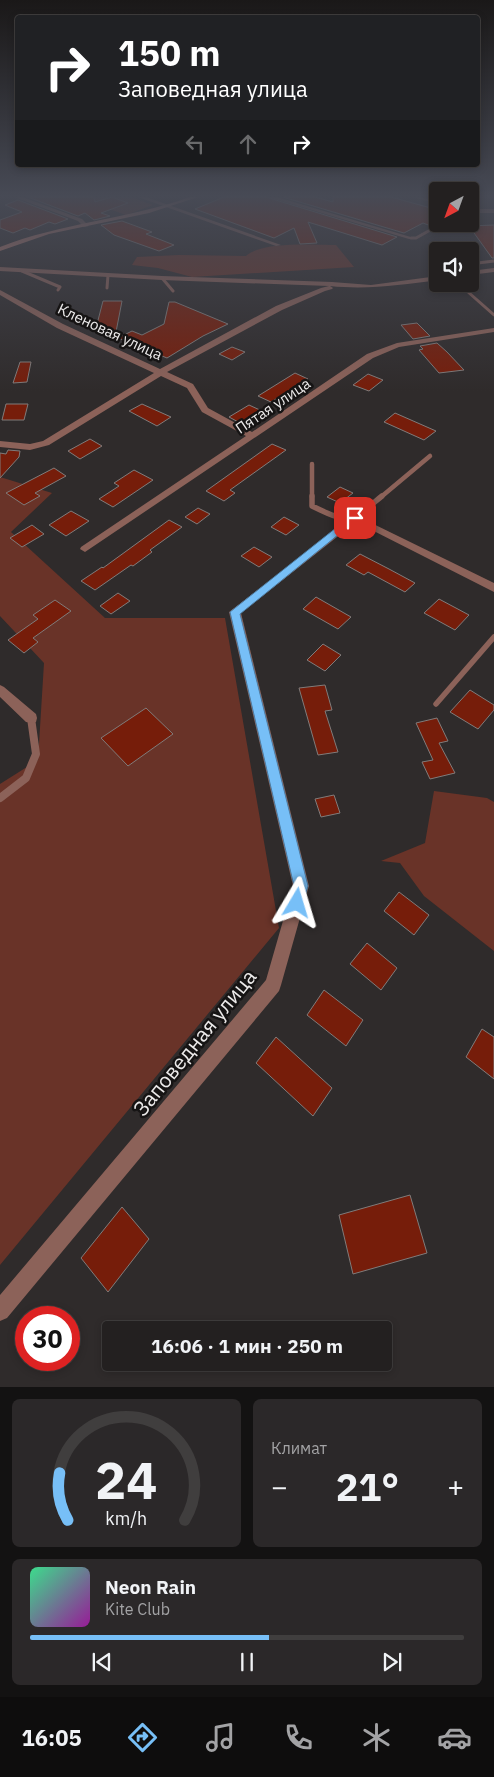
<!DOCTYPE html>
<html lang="ru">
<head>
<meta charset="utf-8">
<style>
  body { margin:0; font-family:"IBM Plex Sans",sans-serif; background:#2b2829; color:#f1f3f6; height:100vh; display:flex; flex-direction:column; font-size:19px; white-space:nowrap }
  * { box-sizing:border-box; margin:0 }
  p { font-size:16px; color:#a3a3a5 }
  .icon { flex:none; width:28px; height:28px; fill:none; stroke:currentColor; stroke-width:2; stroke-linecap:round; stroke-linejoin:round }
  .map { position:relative; height:1387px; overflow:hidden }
  .panel { display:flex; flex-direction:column; gap:12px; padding:12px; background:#131212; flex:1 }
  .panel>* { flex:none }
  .top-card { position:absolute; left:15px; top:15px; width:465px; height:152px; border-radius:5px; box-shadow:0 2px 8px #0003,0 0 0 1px #403e3e; background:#202124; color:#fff; overflow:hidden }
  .needle { width:32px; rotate:221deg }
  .buttons { position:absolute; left:429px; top:182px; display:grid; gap:10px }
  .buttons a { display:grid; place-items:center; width:50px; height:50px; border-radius:5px; background:#232020; box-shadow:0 2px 8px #0003,0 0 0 1px #403e3e; font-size:25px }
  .speed { position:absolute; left:15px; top:1306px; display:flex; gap:10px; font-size:25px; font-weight:700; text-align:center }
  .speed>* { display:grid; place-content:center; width:65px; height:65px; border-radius:50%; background:#232020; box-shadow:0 2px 8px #0003,0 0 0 1px #403e3e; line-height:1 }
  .speed .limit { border:8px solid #d22; background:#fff; color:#111 }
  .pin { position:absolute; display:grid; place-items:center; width:42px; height:42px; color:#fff; margin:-21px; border-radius:10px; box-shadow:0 2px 8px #0006 }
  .me { position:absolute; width:55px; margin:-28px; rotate:7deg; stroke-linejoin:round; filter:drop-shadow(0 0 4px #0008) }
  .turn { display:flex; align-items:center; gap:18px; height:105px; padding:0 20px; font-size:22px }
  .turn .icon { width:65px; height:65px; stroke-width:2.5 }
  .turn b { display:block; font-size:35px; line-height:42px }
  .lanes { display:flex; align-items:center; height:48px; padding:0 20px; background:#0003; justify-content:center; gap:25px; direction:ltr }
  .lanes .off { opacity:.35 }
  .big { font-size:38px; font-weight:700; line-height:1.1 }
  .panel .widget { flex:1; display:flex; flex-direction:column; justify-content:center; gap:8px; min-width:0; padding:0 18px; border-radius:8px; background:#2b2829 }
  .panel .dial { align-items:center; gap:0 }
  .dial svg { height:130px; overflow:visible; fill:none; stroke:#403e3e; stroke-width:7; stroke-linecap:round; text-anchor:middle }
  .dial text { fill:#f1f3f6; stroke:none }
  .song { display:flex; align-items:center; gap:15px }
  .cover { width:60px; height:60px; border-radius:8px; background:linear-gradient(135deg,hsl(150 70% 55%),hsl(300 70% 35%)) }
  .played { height:5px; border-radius:2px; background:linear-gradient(90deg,#77bff7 55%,#403e3e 55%) }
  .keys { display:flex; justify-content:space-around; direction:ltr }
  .heat { display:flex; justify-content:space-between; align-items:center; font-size:28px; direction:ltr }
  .panel .tiles { flex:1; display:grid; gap:12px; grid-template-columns:1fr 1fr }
  .widget:last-child { grid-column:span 2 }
  .trip { position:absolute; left:102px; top:1321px; width:290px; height:50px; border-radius:5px; background:#232020; box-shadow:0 2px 8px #0003,0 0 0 1px #403e3e; font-weight:700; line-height:50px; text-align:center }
  .dock { display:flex; height:80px; justify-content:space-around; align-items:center; background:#0e0d0d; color:#a3a3a5 }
  .dock .icon { width:35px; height:35px }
  .dock .selected { color:#77bff7 }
  .dock b { font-size:22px; color:#f1f3f6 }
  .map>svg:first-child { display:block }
  .green { fill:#693328 }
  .building { fill:#761d0a; stroke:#807c7b }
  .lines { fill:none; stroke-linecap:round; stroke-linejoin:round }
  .lane-far3 { stroke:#8c6259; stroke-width:3 }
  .lane-far2 { stroke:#8c6259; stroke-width:4.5 }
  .lane-far1 { stroke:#8c6259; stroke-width:5.5 }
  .lane { stroke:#8c6259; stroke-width:8 }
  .street { fill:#8c6259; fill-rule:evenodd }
  .secondary { fill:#c17f71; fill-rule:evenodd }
  .route { fill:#77bff7; stroke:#4d7ca1 }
  .labels { text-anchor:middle; stroke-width:5; stroke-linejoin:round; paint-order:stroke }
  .far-street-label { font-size:15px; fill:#eceaea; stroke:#161414 }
  .near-street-label { font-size:21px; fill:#eceaea; stroke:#161414 }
</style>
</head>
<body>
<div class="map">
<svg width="494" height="1387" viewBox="0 0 494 1387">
  <rect width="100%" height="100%" fill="#2f2b2b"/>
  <path class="green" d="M 75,197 L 130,197 L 153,205 L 126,215 Z
    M 336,245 L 354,267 L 192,277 L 158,268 L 132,265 L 137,257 L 179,255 L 246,256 C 263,241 312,245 336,245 Z
    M 0,477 L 52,493 L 11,532 L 105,618 L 225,618 L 279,928 L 0,1265 L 0,784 L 38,760 L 44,663 L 0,616 Z
    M 434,791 L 487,798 L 494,802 L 494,951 L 424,896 L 400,863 L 381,861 L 425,843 Z"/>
  <path class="building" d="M 28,197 L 94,197 L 95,202 L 112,197 L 128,203 L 101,213 L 110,216 L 94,220 L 85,213 L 78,216 Z
    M 224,197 L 266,197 L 397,237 L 382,245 L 308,222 L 317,243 L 300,244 L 294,228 L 274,238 L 195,209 Z
    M 283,197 L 315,197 L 333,202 L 333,197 L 391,197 L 438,210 L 438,222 L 431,226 L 423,223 L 404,233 Z
    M 18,200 L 68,219 L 55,224 L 49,222 L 30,230 L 25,228 L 13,233 L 0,228 L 0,220 L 22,212 L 5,205 Z
    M 122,221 L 152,232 L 146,234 L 174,245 L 159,251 L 114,235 L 101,225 Z
    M 494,225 L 494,258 L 492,258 L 469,226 Z
    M 103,301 L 122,301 L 115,337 L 96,328 Z
    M 169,302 L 175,302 L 228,324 L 203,336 L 167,358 L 118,338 L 132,331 L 142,335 L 164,324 Z
    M 417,323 L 430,336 L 413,339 L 401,325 Z
    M 437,343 L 447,352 L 464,370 L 439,373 L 419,350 L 423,349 L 420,346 Z
    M 232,347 L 245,352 L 232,360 L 219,354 Z
    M 20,362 L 31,362 L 27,382 L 13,383 Z
    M 295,373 L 308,379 L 271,402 L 258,396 Z
    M 368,374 L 383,380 L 369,391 L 353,385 Z
    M 6,404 L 28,404 L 24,420 L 2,420 Z
    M 142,404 L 171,417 L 157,426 L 129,411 Z
    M 249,405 L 262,411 L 242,424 L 229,417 Z
    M 395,413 L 436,431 L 424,440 L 384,422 Z
    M 90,439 L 102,446 L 80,459 L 68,451 Z
    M 272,444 L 286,450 L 230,490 L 235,493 L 224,501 L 206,491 Z
    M 8,450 L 20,451 L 19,457 L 0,478 L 0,453 L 6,454 Z
    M 54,468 L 66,476 L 35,493 L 40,496 L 24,505 L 6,493 Z
    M 134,470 L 153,480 L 113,507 L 99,499 L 119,486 L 114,483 Z
    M 340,487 L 353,493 L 340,503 L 327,497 Z
    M 198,508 L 210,514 L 197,524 L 185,517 Z
    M 71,511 L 89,521 L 66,536 L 49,525 Z
    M 284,517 L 299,525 L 286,535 L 271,527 Z
    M 169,520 L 182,527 L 150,550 L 152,552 L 133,566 L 131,565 L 95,590 L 81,581 L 102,567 L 103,568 Z
    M 32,525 L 44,534 L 22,547 L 10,538 Z
    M 254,547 L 272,557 L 259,567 L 241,556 Z
    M 360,554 L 389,569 L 415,583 L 405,592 L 368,572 L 364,575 L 346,565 Z
    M 118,593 L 130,601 L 111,614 L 100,606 Z
    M 316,597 L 351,617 L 338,629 L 303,609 Z
    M 439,599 L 469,615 L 455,630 L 424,613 Z
    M 55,600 L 71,611 L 33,638 L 38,642 L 24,653 L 8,640 L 38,619 L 33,615 Z
    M 323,644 L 341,655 L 325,671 L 307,660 Z
    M 325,685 L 332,710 L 325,711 L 338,752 L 318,755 L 299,688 Z
    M 470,690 L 494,705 L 494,710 L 478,729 L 450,712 Z
    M 146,708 L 173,734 L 128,766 L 101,738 Z
    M 437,718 L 448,741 L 439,743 L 455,773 L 430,779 L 422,762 L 433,760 L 416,723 Z
    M 334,795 L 340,813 L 321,817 L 315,799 Z
    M 399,892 L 429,915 L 414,935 L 384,911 Z
    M 367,943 L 397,968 L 381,990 L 350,964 Z
    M 324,990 L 363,1020 L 346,1046 L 307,1015 Z
    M 482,1029 L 494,1037 L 494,1079 L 466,1057 Z
    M 276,1037 L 332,1088 L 313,1116 L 256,1063 Z
    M 410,1195 L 427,1253 L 353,1274 L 339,1215 Z
    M 122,1207 L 149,1239 L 108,1292 L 81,1258 Z"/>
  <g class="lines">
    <path class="lane-far3" d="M 411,238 L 416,238 L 441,224
      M 470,264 L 494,261
      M 22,271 L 60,287 L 58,290
      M 162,278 L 173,291
      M 459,284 L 494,315
      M 107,288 L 108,275"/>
    <path class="lane-far2" d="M 312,464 L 312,497
      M 381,497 L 430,456"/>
    <path class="lane-far1" d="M 312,496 L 312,506 C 351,525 350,522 382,496
      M 436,704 L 494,637"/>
    <path class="lane" d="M 0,798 L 26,778 L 36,754 L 31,718"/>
    <path class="street" d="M 14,197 L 22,197 L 82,219 L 89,226 L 84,227 L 78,221 Z
      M 138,197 L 146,197 L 281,245 L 276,246 Z
      M 268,197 L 277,197 L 414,238 L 409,239 Z
      M 415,197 L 438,200 L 438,204 L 416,198 Z
      M 470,209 L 494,209 L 494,213 L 470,213 Z
      M 0,267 L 162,276 L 332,282 L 371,285 L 438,276 L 438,280 C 401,285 367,290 330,286 L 333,288 L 332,289 L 325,291 L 282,310 L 167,372 L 193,384 L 208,408 L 252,432 L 367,354 L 397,343 L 494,328 L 494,332 L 399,347 L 373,358 L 85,552 L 80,549 L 81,547 L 246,436 L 202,412 L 187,388 L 161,376 L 49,445 L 30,450 L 0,447 L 0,441 L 30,444 L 43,441 L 154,373 L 57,328 L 0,295 L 0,290 L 63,324 L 160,369 L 276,306 L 321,288 L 329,286 L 162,280 L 0,271 Z
      M 494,268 L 494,272 L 470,275 L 470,271 Z
      M 355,515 L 494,583 L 494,592 L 356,522 L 241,613 L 309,886 L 281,985 L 279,991 L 7,1318 L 0,1321 L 0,1295 L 266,980 L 293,886 L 229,612 Z
      M 0,685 L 4,687 L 36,714 L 37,718 L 36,722 L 31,723 L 26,722 L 0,697 Z"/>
    <path class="secondary" d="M 190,197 L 198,197 L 149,213 L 49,234 L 0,251 L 0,247 C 61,223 128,219 190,197 Z"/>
  </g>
  <linearGradient id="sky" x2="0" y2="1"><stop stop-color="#1a1818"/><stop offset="0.5" stop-color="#474a55"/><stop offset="1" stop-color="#474a55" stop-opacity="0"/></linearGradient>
  <rect width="494" height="391" fill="url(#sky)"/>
  <path class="route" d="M 351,516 L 355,516 L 359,518 L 240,614 L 308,886 L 302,908 L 297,910 L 292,908 L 290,903 L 294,886 L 230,612 Z"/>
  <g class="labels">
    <g class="far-street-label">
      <text transform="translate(110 332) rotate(25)" y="5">Кленовая улица</text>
      <text transform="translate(273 406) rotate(-34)" y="5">Пятая улица</text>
    </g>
    <g class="near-street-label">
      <text transform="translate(195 1043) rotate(-51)" y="7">Заповедная улица</text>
    </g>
  </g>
</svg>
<div class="buttons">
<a><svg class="needle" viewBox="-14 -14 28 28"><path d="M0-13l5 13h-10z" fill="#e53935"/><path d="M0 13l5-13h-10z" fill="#a3a3a5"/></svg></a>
<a><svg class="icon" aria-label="sound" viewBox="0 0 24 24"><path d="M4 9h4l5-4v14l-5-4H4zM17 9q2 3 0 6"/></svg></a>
</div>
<div class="speed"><div class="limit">30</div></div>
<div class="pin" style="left:355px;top:518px;background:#d93025"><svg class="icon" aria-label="arrive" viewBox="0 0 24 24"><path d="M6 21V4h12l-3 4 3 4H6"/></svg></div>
<svg class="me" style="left:297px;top:903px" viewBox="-20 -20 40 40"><path d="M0-17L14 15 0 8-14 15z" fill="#77bff7" stroke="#fff" stroke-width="4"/></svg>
<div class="trip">16:06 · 1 мин · 250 m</div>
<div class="top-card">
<div class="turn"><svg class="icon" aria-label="right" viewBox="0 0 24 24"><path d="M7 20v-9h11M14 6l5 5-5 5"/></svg><div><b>150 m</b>Заповедная улица</div></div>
<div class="lanes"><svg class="icon off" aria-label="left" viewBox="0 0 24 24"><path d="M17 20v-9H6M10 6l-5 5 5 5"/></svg><svg class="icon off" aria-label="ahead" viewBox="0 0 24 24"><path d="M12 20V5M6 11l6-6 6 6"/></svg><svg class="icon" aria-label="right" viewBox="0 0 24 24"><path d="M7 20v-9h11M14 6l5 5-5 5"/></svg></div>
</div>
</div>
<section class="panel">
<div class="tiles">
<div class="widget dial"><svg viewBox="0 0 100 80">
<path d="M14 69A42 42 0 1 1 86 69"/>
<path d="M14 69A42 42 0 0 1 9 40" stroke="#77bff7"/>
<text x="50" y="56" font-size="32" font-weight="700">24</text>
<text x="50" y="72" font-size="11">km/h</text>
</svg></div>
<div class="widget"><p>Климат</p>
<div class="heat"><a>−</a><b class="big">21°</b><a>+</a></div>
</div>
<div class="widget">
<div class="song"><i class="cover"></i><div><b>Neon Rain</b><p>Kite Club</p></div></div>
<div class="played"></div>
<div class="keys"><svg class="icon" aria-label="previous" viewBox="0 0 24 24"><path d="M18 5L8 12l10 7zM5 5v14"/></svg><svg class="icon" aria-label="pause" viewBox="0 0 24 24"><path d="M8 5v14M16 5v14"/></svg><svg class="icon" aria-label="next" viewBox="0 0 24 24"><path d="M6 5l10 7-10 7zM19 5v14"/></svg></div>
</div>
</div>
</section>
<nav class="dock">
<b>16:05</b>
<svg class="icon selected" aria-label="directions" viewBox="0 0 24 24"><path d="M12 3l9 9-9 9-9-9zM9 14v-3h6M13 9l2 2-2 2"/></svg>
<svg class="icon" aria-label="music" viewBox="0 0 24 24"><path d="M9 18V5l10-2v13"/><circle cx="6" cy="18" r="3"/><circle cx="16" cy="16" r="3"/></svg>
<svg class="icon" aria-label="phone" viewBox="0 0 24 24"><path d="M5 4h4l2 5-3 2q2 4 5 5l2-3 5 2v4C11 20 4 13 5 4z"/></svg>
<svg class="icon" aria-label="climate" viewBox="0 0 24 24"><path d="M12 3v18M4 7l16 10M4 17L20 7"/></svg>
<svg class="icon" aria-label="car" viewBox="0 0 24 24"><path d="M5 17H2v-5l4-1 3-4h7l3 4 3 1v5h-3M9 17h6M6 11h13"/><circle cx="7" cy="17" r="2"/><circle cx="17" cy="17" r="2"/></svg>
</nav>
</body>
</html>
